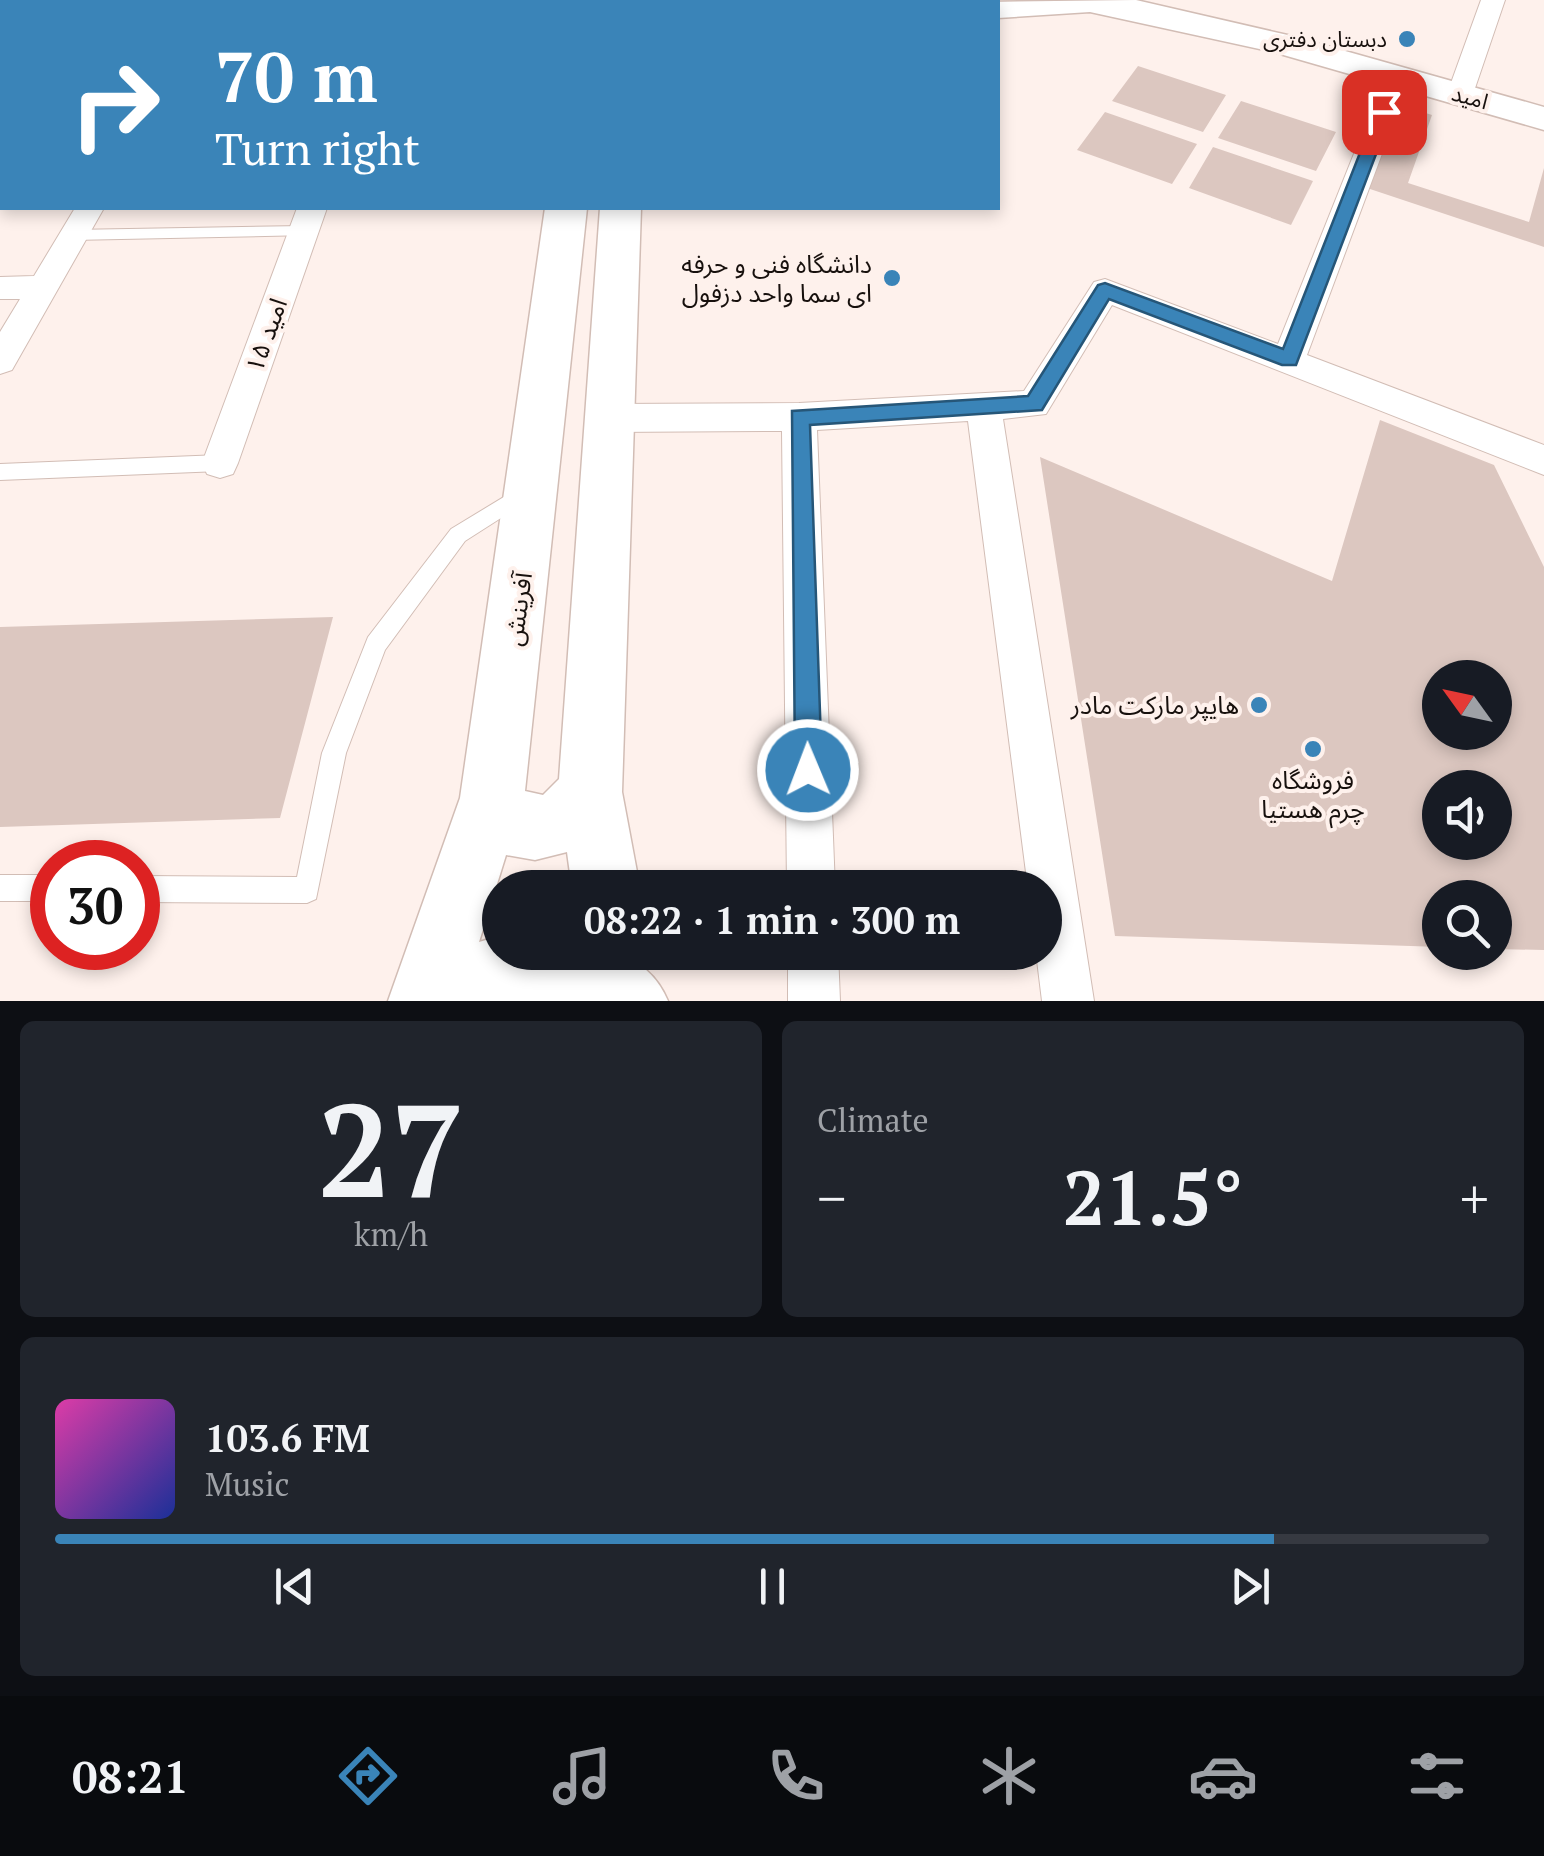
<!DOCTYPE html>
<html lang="en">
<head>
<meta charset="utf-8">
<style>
  body { margin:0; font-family:"PT Serif","Noto Sans Arabic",serif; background:#20242c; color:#f1f3f6; height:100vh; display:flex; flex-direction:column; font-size:38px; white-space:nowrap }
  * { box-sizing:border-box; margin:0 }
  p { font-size:32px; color:#9ea1a6 }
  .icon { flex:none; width:55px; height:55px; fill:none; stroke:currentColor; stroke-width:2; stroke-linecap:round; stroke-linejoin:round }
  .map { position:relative; height:1001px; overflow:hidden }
  .details { display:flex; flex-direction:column; gap:20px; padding:20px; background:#0d0f14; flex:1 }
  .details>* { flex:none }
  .guide { position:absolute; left:0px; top:0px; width:1000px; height:210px; box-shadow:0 5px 15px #0003; background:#3a84b8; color:#fff; overflow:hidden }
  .needle { width:65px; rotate:303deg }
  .tools { position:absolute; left:1422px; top:660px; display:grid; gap:20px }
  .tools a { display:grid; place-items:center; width:90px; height:90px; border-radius:50%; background:#171b24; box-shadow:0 5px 15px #0003; font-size:50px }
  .speed { position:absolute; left:30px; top:840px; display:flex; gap:20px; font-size:50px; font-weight:700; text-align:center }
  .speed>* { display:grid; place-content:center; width:130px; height:130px; border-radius:50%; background:#171b24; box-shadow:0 5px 15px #0003; line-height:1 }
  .speed .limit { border:15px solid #d22; background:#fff; color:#111 }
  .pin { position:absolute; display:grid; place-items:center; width:85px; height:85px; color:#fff; margin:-42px; border-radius:20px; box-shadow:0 5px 15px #0006 }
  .me { position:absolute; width:110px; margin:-55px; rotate:359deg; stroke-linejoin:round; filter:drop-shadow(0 0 8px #0008) }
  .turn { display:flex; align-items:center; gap:35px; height:210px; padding:0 50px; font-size:45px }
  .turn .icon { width:130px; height:130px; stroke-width:2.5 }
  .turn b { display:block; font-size:70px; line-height:85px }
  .big { font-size:75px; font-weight:800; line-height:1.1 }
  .details .tile { flex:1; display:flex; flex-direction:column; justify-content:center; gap:15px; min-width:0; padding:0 35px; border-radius:15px; background:#20242c }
  .details .dial { align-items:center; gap:0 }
  .dial b { font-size:130px; line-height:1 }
  .song { display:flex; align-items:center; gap:30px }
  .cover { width:120px; height:120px; border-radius:15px; background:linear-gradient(135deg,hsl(320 70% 55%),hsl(230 70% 35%)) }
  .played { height:10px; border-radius:5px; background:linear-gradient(90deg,#3a84b8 85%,#363941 85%) }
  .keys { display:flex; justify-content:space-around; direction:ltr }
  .heat { display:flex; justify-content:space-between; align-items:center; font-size:55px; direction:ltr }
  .details .tiles { flex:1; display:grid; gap:20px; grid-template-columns:1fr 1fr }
  .tile:last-child { grid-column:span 2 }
  .trip { position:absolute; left:482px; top:870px; width:580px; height:100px; border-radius:50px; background:#171b24; box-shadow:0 5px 15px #0003; font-weight:800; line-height:100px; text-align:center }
  .dock { display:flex; height:160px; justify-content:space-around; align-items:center; background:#090b0e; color:#9ea1a6 }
  .dock .icon { width:70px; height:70px }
  .dock .active { color:#3a84b8 }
  .dock b { font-size:45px; color:#f1f3f6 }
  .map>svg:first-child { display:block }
  .building { fill:#dcc7c0; fill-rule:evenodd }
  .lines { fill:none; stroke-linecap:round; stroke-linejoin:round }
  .service-casing { stroke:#d2bdb5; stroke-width:2 }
  .minor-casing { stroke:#d2bdb5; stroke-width:2 }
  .secondary-casing { stroke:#d2bdb5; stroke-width:3 }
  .service { fill:#fff; fill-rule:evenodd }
  .minor { fill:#fff; fill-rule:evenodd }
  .secondary { fill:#fff; fill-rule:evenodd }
  .route { fill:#3a84b8; stroke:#265678; stroke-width:2.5 }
  .poi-dot { fill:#3a84b8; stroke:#fef1ec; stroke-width:4 }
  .labels { text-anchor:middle; stroke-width:8; stroke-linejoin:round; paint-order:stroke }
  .far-poi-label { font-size:22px; fill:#17100d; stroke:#fef1ec; text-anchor:end }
  .far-street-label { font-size:22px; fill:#17100d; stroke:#fef1ec }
  .poi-label { font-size:25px; fill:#17100d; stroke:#fef1ec; text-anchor:end }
  .street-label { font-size:25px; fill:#17100d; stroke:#fef1ec }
</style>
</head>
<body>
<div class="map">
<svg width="1544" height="1001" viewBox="0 0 1544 1001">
  <rect width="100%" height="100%" fill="#fef1ec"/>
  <path class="building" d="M 1138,66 L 1226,95 L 1203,132 L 1112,101 Z
    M 1241,101 L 1336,132 L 1316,171 L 1218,138 Z
    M 1388,101 L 1432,115 L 1408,183 L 1529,222 L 1544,168 L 1544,247 L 1352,183 Z
    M 1105,112 L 1197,144 L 1172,184 L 1077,150 Z
    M 1213,147 L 1313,181 L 1291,225 L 1189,188 Z
    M 1380,420 L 1494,465 L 1544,567 L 1544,950 L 1495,949 L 1495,898 L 1440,898 L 1440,947 L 1115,936 L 1040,457 L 1332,581 ZM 1440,678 L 1495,678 L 1495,732 L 1440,732 ZM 1440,788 L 1495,788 L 1495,842 L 1440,842 Z
    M 333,617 L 280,818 L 0,827 L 0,627 Z"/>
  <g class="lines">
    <defs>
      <path id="service" d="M 304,226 L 310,227 L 310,235 L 72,240 L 64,235 L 72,230 Z
        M 220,455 L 227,457 L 230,463 L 227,469 L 220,471 L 0,480 L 0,464 Z
        M 522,486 L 529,488 L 532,494 L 529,500 L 465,541 L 385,650 L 346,753 L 316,899 L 307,903 L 138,902 L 138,876 L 297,877 L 322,753 L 368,637 L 451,529 Z
        M 0,875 L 52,875 L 52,901 L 0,901 Z"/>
      <path id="minor" d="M 24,0 L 48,0 L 49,2 L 25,2 Z
        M 1481,0 L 1505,0 L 1473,94 L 1469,100 L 1451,100 L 1447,94 Z
        M 1398,68 L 1411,76 L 1307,355 L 1544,445 L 1544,475 L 1112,305 L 1046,414 L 1003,419 L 1094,1001 L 1042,1001 L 1036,952 L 1045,952 L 1045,888 L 1028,888 L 968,421 L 817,430 L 835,888 L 787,888 L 782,431 L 610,432 L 598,428 L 592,418 L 598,408 L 610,404 L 799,403 L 1024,391 L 1094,282 L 1105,279 L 1278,344 L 1385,76 Z
        M 0,158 L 2,158 L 2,176 L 0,176 Z
        M 75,208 L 104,208 L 12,370 L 0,374 L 0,332 L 20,299 L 0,299 L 0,277 L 34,276 Z
        M 297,208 L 327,208 L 238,463 L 233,474 L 220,478 L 207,474 L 202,463 Z
        M 788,952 L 838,952 L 840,1001 L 788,1001 Z"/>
      <path id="secondary" d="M 179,0 L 351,0 L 178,2 Z
        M 1136,0 L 1292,36 L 1544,107 L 1544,130 L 1273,52 L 1090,12 L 998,18 L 998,2 L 985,2 Z
        M 0,26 L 2,26 L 2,46 L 0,46 Z
        M 545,208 L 587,208 L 525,791 L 543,795 L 559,779 L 600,208 L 641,208 L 622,792 L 640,888 L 572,888 L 567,852 L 535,860 L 506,855 L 479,942 L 500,936 L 500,952 C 563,952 639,932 668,1001 L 388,1001 L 460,798 Z"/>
    </defs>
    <use href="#service" class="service-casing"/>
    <use href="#minor" class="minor-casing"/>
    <use href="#secondary" class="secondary-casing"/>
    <use href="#service" class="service"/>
    <use href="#minor" class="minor"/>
    <use href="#secondary" class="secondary"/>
  </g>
  <path class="route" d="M 1384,107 L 1392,112 L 1296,365 L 1282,365 L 1109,299 L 1042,410 L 810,425 L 822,770 L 818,780 L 808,784 L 799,780 L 795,770 L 792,411 L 1028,396 L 1098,285 L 1105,283 L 1283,349 L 1376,112 Z"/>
  <g class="poi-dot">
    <circle cx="1407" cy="39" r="10"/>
    <circle cx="892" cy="278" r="10"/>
    <circle cx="1259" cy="705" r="10"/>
    <circle cx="1313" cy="749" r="10"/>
  </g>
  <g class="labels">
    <g class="far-poi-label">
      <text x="1387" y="47">دبستان دفتری</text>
    </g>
    <g class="far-street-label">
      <text transform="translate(1470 97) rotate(16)" y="8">امید</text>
    </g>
    <g class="poi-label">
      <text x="872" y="273">دانشگاه فنی و حرفه<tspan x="872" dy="29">ای سما واحد دزفول</tspan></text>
      <text x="1239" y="714">هایپر مارکت مادر</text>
      <text x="1313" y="789" text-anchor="middle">فروشگاه<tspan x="1313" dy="29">چرم هستیا</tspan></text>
    </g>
    <g class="street-label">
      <text transform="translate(266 335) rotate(-70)" y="9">امید ۱۵</text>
      <text transform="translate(518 609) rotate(-82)" y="9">آفرینش</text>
    </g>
  </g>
</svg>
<div class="tools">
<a><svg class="needle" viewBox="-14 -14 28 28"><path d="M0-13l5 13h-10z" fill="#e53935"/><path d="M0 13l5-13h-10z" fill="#9ea1a6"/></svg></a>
<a><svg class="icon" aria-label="sound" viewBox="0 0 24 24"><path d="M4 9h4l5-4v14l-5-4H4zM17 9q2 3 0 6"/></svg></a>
<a><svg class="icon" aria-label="search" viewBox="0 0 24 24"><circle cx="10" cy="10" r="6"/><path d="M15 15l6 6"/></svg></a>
</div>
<div class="speed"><div class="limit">30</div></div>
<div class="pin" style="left:1384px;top:112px;background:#d93025"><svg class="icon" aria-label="arrive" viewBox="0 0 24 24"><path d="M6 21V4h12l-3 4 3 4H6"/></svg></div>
<svg class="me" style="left:808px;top:770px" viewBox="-20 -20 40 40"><circle r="17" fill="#3a84b8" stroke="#fff" stroke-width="3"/><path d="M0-11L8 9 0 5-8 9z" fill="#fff"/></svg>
<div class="trip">08:22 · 1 min · 300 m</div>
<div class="guide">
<div class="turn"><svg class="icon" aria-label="right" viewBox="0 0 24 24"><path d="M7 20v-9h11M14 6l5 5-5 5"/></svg><div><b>70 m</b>Turn right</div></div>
</div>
</div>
<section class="details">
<div class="tiles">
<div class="tile dial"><b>27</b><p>km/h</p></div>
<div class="tile"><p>Climate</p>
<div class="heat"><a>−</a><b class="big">21.5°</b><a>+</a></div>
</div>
<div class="tile">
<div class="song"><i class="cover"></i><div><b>103.6 FM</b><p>Music</p></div></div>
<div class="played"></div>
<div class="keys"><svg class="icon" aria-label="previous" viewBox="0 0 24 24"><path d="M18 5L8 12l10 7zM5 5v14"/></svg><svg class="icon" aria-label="pause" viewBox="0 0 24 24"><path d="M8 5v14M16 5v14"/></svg><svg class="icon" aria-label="next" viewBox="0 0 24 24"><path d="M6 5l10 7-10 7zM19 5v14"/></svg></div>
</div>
</div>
</section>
<nav class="dock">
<b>08:21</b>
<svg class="icon active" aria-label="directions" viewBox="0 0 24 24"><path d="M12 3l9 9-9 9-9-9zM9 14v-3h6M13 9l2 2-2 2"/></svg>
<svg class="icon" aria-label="music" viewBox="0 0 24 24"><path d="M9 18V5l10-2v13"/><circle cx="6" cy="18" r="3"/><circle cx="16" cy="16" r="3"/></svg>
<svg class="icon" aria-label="phone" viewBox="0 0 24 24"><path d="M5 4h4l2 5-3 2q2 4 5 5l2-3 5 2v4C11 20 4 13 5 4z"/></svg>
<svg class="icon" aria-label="climate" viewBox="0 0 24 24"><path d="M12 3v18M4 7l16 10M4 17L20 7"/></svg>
<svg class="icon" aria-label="car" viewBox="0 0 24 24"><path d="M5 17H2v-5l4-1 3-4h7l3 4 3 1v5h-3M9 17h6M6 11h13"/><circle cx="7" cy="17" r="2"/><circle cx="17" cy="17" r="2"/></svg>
<svg class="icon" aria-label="filters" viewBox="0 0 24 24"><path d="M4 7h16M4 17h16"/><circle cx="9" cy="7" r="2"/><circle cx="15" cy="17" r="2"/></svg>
</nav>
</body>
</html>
